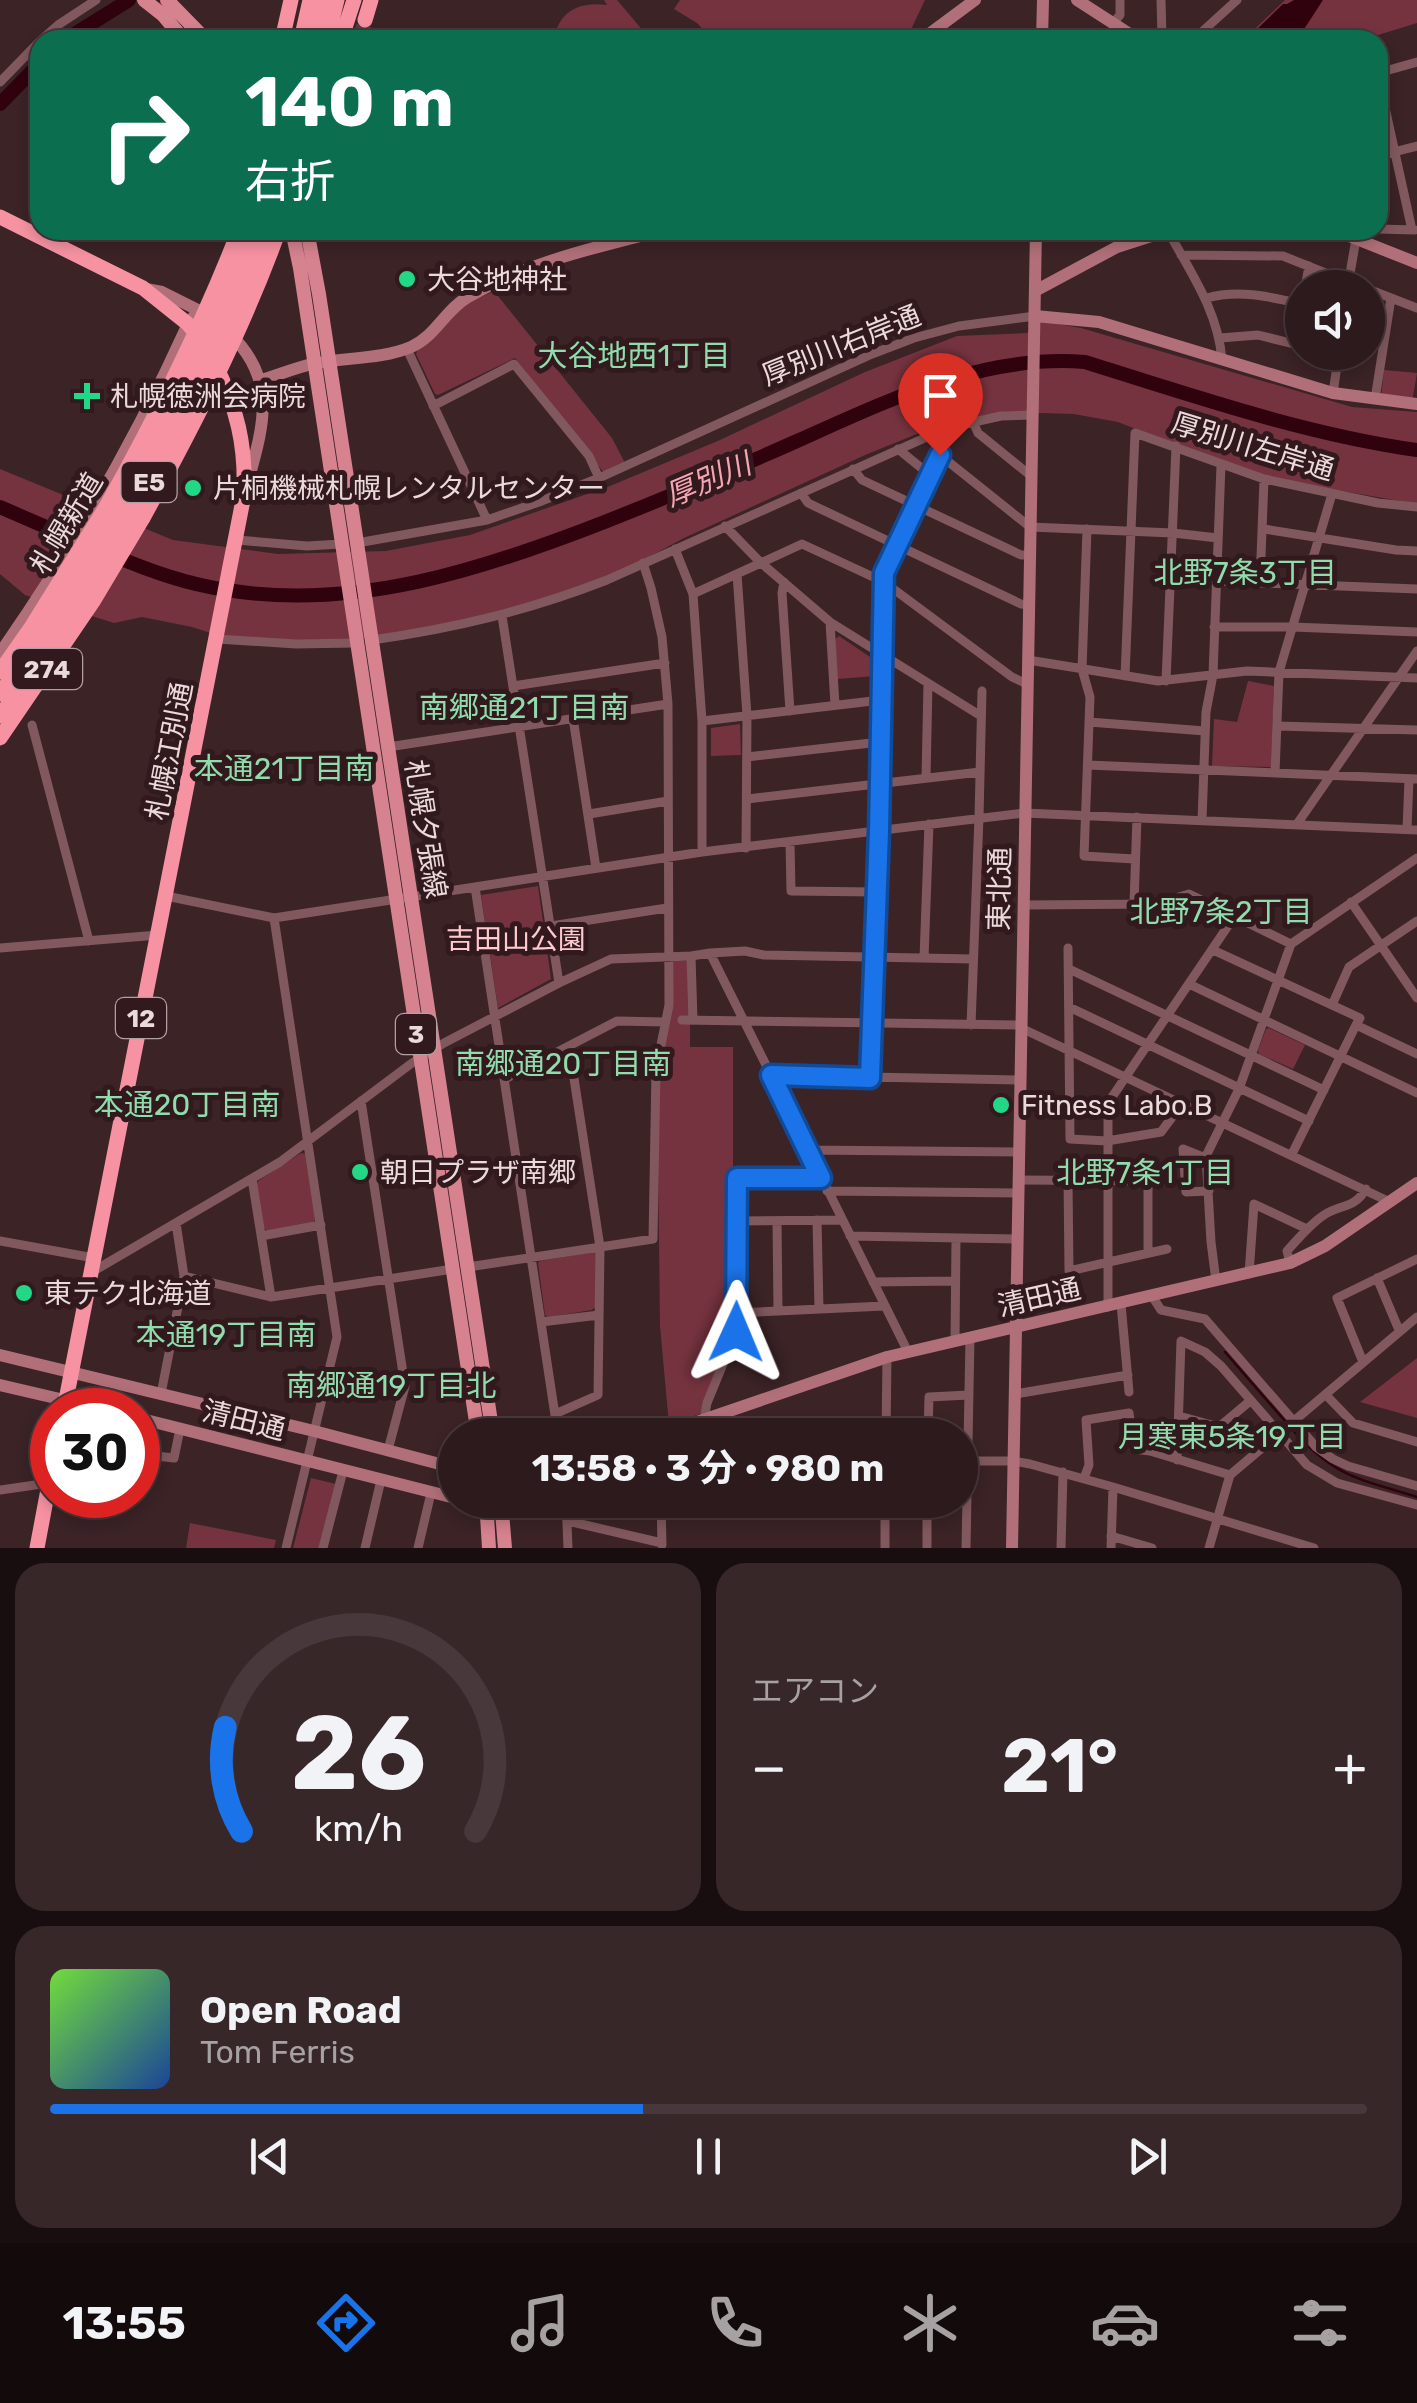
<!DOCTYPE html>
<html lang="ja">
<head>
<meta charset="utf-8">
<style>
  body { margin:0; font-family:Rubik,"Noto Sans JP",sans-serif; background:#382729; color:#f1f3f6; height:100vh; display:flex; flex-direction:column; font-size:38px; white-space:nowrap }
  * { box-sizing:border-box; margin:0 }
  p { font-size:32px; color:#a6a1a3 }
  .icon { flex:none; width:55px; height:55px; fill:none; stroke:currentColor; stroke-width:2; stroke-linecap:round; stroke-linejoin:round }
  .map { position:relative; height:1548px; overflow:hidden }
  .details { display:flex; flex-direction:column; gap:15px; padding:15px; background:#180e0f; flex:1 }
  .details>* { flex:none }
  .guide { position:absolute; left:30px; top:30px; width:1358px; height:210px; border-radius:30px; box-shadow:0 5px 15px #0003,0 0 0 2px #48383b; background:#0b6e4f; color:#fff; overflow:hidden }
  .fabs { position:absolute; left:1285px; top:270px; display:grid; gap:20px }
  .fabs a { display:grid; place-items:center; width:100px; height:100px; border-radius:50%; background:#2c1a1c; box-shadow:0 5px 15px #0003,0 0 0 2px #48383b; font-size:50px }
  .speed { position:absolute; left:30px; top:1388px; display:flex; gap:20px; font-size:50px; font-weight:700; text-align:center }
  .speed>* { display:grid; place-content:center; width:130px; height:130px; border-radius:50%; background:#2c1a1c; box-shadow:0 5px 15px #0003,0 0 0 2px #48383b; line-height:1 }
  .speed .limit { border:15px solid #d22; background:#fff; color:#111 }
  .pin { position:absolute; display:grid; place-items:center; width:85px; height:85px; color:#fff; margin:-102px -42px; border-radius:50% 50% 50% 0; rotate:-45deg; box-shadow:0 0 10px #0007 }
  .pin .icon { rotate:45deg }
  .me { position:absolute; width:110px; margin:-55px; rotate:1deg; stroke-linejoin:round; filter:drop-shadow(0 0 8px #0008) }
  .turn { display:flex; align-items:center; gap:35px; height:210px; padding:0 50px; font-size:45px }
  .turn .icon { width:130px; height:130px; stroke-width:2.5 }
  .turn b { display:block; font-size:70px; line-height:85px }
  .big { font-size:75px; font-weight:700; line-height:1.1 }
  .details .widget { flex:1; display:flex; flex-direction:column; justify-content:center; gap:15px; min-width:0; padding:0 35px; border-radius:30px; background:#382729 }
  .details .dial { align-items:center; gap:0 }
  .dial svg { height:260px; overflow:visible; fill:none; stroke:#48383b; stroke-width:7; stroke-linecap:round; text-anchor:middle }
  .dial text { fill:#f1f3f6; stroke:none }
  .song { display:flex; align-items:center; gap:30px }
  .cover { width:120px; height:120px; border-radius:15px; background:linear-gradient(135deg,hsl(100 70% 55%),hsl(220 70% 35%)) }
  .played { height:10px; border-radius:5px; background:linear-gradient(90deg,#1a73e8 45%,#48383b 45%) }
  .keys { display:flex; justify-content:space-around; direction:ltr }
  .heat { display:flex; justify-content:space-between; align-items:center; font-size:55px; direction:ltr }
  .details .tiles { flex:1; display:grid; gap:15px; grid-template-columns:1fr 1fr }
  .widget:last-child { grid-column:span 2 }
  .trip { position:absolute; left:438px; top:1418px; width:540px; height:100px; border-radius:50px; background:#2c1a1c; box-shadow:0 5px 15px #0003,0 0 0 2px #48383b; font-weight:700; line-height:100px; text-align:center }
  .menu { display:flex; height:160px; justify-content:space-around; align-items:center; background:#120a0b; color:#a6a1a3 }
  .menu .icon { width:70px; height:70px }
  .menu .active { color:#1a73e8 }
  .menu b { font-size:45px; color:#f1f3f6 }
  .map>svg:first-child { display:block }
  .green { fill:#75333f }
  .water { fill:#2f020e }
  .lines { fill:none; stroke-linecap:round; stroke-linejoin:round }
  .stream { stroke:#2f020e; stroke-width:2.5 }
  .river { stroke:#2f020e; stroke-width:14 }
  .highway-tunnel { stroke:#553e41; stroke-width:15; stroke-dasharray:15 8; stroke-linecap:butt }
  .street { stroke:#81585d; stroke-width:9 }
  .secondary { stroke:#b17079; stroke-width:12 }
  .primary { stroke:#d6828f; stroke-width:14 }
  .highway { stroke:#f792a2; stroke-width:15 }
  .highway-bridge { stroke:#f792a2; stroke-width:15 }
  .route-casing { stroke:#114b97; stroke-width:25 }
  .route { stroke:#1a73e8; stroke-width:18 }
  .poi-dot { fill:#22d887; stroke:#31191d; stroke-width:4 }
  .labels { text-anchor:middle; stroke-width:10; stroke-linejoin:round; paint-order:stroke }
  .shield { fill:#31191d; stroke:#b3a0a3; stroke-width:2.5 }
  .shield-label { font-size:25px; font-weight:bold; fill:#ebdadc }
  .poi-label { font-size:28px; fill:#ebdadc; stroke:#31191d; text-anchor:start }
  .street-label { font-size:28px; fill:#ebdadc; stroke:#31191d }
  .park-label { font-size:28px; fill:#fec9cf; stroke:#31191d }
  .neighbourhood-label { font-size:30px; fill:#90dcad; stroke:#31191d }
  .water-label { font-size:30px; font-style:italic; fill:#f4a7b2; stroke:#31191d }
</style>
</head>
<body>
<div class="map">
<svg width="1417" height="1548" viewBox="0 0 1417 1548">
  <rect width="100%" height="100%" fill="#3b2326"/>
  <path class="green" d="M 604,0 L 617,0 L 651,40 L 554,40 C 558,11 580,1 607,5 Z
    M 680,0 L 925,0 L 906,40 L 763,40 L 755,30 L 712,39 L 697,23 L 674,9 Z
    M 1285,0 L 1417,0 L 1417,23 L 1362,40 L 1243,40 Z
    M 494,291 L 612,438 L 625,463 L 604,473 L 515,358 L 438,395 L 435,394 L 416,354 L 417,351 C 435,341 444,326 458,312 C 468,302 481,297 494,291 Z
    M 1041,321 L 1081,328 L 1352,407 L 1417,412 L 1417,504 L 1269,478 L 1214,460 L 1118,422 L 1074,414 L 1007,412 L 944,423 L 865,455 L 684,538 L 632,566 L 553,597 L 482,617 L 406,632 L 336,642 L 223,637 L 192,627 L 142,617 L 114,623 L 25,595 L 0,574 L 0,469 L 173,540 L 278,554 L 386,551 L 470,535 L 610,486 L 720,440 L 865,372 L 957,336 L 1027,333 Z
    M 1384,370 L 1417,373 L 1412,402 L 1381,398 Z
    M 839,636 L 876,661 L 876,676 L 837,679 L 835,639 Z
    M 1248,681 L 1274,686 L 1271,767 L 1212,766 L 1214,719 L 1237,722 Z
    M 740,724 L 741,755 L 711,756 L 711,728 Z
    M 538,886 L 551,979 L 498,1008 L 481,895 Z
    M 670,961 L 690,961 L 690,1047 L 733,1047 L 733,1331 L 700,1414 L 669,1425 L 660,1326 L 658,1156 L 659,1071 Z
    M 1269,1028 L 1305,1045 L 1293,1069 L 1259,1054 L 1258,1050 L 1266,1029 Z
    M 301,1153 L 305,1154 L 315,1219 L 313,1223 L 267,1231 L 264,1228 L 257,1184 L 258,1181 Z
    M 593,1252 L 596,1254 L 595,1307 L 592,1310 L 548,1317 L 545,1315 L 538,1263 L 540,1261 Z
    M 1417,1358 L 1417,1418 L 1360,1402 Z
    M 311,1478 L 336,1484 L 320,1548 L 293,1548 Z
    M 190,1523 L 276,1540 L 274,1548 L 186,1548 Z"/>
  <path class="water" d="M 1294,0 L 1323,0 L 1297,40 L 1252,39 L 1251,35 L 1283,4 L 1287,4 Z"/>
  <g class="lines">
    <path class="stream" d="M 1225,1352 L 1285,1421
      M 1290,1427 C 1334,1477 1356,1478 1417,1497"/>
    <path class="river" d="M 65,40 L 129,0
      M 0,104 L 40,63
      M 0,507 L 83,543
      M 112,555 C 150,571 186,584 227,590 C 356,611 484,569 602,523 C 668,497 732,470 797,441 C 889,400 982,354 1085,362 C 1194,396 1304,434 1417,450"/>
    <path class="highway-tunnel" d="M 360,40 L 365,20"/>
    <path class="street" d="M 1113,23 L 1120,15 L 1120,0
      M 41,40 L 58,25 L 96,0
      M 1158,40 L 1162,37 L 1161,0
      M 1193,40 L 1237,0
      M 1378,73 L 1417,62
      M 1378,76 L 1412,230
      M 0,82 L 40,41
      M 1378,156 L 1417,146
      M 1378,229 L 1415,230
      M 1168,231 C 1191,273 1218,311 1222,360
      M 1181,255 L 1283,256 L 1363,288
      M 1348,285 L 1356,239 L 1362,230
      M 1305,288 L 1309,266
      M 1368,289 L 1417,308
      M 1207,298 C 1238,289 1271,297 1302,304
      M 1220,338 L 1258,335 L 1302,346
      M 1295,345 L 1302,303
      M 407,349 L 487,520
      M 1333,393 L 1339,352
      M 1375,399 L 1391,298
      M 433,406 L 514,364 L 589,456 L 599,478
      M 973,422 L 978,433 L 1031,476
      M 898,449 L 930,475
      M 940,455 L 1030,527 L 1173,533 L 1218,538
      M 853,469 L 862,480 L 1021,555 L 1030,555
      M 801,493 L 808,503 L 1021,604 L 1029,605
      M 725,526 L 760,562 L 830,622 L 981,716
      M 1087,529 L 1082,669 L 1090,697 L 1084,856 L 1134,859
      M 1264,529 L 1396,550 L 1417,551
      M 237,540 L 307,546 L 341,544
      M 357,543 L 487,520 L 539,502 L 599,478 L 872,354 L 914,338 L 959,326 L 1035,316
      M 675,549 L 693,594 L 702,721 L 702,852
      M 737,574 L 747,716 L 746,848
      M 1216,581 L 1417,589
      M 784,582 L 782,593 L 790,711
      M 1260,583 L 1264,479
      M 693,594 L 802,544 L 884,582 L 884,573 L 940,455 L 947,428
      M 502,616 L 559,983
      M 830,622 L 835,705
      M 1214,627 L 1293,627 L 1417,632
      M 217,639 L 296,644 L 356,643
      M 372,640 C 456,628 527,611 607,580 L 947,428 L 1001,416 L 1033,415
      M 1028,660 L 1158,681 L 1247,671 L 1417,678
      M 1125,676 L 1135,433 L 1264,479 L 1378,503 L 1417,507
      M 1166,681 L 1176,446
      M 513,686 L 665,663
      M 573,718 L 596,868
      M 702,721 L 881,700
      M 1089,722 L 1205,731
      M 32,725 L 89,941
      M 1278,726 L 1417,730
      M 388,747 L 668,704
      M 747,757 L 880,742
      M 1088,765 L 1417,779
      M 1275,773 L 1279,672 L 1332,494
      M 926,778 L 928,683
      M 747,799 L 980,772
      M 589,814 L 668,801
      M 1202,820 L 1206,712 L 1213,675 L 1221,465
      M 1297,824 L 1417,651
      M 1407,829 L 1409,779
      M 790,842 L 791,891 L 876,892
      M 475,887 L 558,1435
      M 166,896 L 274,918 L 702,852 L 1024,813 L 1417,830
      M 1351,902 L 1417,998
      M 1134,904 L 1137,817
      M 1024,905 L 1155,904 L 1189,894 L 1291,944
      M 274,918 L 337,1337 L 286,1548
      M 551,926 L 667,908
      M 0,948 L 158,935
      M 1068,948 L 1070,1139 L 1107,1141 L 1161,1132 L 1182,1104
      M 1213,950 L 1360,1018 L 1356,1025 L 1417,1054
      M 710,953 L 745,951 L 764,955 L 973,959
      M 691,956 L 693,1020
      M 924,958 L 929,824
      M 1069,969 L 1324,1090
      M 1189,984 L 1417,1093
      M 1332,1005 L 1349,967 L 1417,921
      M 1069,1007 L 1309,1121
      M 682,1020 L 1021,1025
      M 971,1025 L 979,817 L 982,691
      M 1021,1028 L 1390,1202
      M 771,1075 L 908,1352
      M 870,1078 L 879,831 L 884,582 L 1012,677 L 1027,684
      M 505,1079 L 617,1021 L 665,1022
      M 361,1101 L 405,1386 L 388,1450
      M 808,1150 L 1019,1152
      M 1292,1154 L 1356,1025
      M 1206,1156 L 1203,1157 L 1183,1149 L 1186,1192 L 1209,1191
      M 252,1179 L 271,1297
      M 1019,1180 L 1164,1181
      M 1068,1180 L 1069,1271 L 1167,1249
      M 827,1191 L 1018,1193
      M 817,1220 L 819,1309
      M 737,1221 L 842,1220
      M 777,1221 L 778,1311
      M 261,1236 L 321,1225
      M 850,1236 L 1017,1239
      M 0,1241 L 94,1258
      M 1148,1253 L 1148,1181
      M 1290,1263 L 1287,1251 C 1298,1239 1310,1224 1324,1215 C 1341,1204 1354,1209 1366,1189
      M 468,1267 L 653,1239 L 656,1070 L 669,1005 L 668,704 L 662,637 L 651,588 L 643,563
      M 92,1272 L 280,1162 L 412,1063 L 444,1043 L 559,983 L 611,959 L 691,956 L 710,953 L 771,1075 L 1019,1080
      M 1249,1274 L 1254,1204 L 1307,1229
      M 184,1276 L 271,1297 L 453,1269
      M 1377,1278 L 1399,1330
      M 1216,1281 L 1211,1242 L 1206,1156 L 1239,1089 L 1291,944 L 1417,858
      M 873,1282 L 955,1281
      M 1152,1296 L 1161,1310 L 1205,1319 L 1316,1447 L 1333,1459 L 1348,1466 L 1417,1486
      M 1121,1304 L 1129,1392
      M 1108,1307 L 1108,1103 L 1234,917
      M 737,1313 L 884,1306
      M 541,1322 L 599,1315
      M 955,1341 L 956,1238
      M 1363,1362 L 1337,1298 L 1417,1259
      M 161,1394 L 184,1276 L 176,1223
      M 1015,1394 L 1128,1375
      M 1326,1395 L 1353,1423 L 1417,1442
      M 555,1414 L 598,1395 L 600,1247 L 569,1046
      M 1179,1416 L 1219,1427 L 1250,1401
      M 704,1419 L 707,1403 L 736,1332 L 737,1178 L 821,1178
      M 886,1435 L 887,1357
      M 928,1435 L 929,1397 L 969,1395
      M 138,1454 L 174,1458 L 180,1429
      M 1177,1460 L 1181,1341 L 1205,1352 L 1221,1366 L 1307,1465 L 1337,1483 L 1417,1505
      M 960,1461 L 1013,1461 L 1030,1464 L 1113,1487 L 1314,1548
      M 1084,1478 L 1089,1465 L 1086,1420 L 1129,1413 L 1134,1449 L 1150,1451 L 1230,1475
      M 0,1490 L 49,1483
      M 566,1500 L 568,1548
      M 661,1500 L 662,1545
      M 568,1521 L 662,1543
      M 1111,1536 L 1152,1548
      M 323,1548 L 343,1471
      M 365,1548 L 381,1480
      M 418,1548 L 431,1493
      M 885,1548 L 885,1500
      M 927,1548 L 927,1500
      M 966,1548 L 970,1338
      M 1061,1548 L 1063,1472
      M 1111,1548 L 1113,1487
      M 1209,1548 L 1230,1475 L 1417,1317"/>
    <path class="secondary" d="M 1077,0 L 1139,40
      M 921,40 L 975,0
      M 1042,40 L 1043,0
      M 1334,230 L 1417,263
      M 146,289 L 162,292 L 204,313
      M 1035,291 L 1117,247 L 1170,230
      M 1035,316 L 1099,322 L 1333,393 L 1417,404
      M 229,333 C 279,380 263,427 247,485
      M 261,380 C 278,375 295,368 312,364 C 344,357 380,360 411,347 C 436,336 445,310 468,297 C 529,262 596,247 664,230
      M 0,653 C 72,550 136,439 188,324 L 194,316 L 204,313 L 210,317
      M 0,1355 L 314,1431 L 455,1468
      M 0,1385 L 107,1410
      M 138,1418 L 455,1498
      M 659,1435 L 887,1357 L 1290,1263 L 1325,1246 L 1417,1183
      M 462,1500 L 472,1502 L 487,1500
      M 1012,1548 L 1036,230"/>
    <path class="primary" d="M 144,0 L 163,15 L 184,40
      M 167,0 L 206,40
      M 292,230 L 300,268 L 478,1435
      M 307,230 L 319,294 L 493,1435
      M 486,1500 L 489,1548
      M 501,1500 L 505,1548"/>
    <path class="highway" d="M 365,20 L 371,0
      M 282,40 L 291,0
      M 301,40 L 310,0
      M 314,40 L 325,0
      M 327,40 L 337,0
      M 341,40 L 354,0
      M 0,217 L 143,288 L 188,324 L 203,342
      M 0,672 L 32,626 L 106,507
      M 0,738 L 94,600 L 143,518
      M 64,1410 L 244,495 C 246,444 237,408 214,362
      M 37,1548 L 52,1468"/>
    <path class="highway-bridge" d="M 106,507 C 156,417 202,326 239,230
      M 143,518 C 194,425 243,330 279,230
      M 0,694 C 59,608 116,519 165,426 C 198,363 226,297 252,230
      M 0,716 C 64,625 126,531 176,432 C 210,366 238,298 266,230"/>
  </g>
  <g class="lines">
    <defs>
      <path id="route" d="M 736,1332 L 737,1178 L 821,1178 L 771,1075 L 870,1078 L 879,831 L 884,573 L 940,455"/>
    </defs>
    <use href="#route" class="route-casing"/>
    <use href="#route" class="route"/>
  </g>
  <g class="poi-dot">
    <circle cx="407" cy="279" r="10"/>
    <path d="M82 381h10v10h10v10h-10v10h-10v-10h-10v-10h10z"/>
    <circle cx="193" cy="488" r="10"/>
    <circle cx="1001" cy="1105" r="10"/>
    <circle cx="360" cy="1172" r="10"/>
    <circle cx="24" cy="1293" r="10"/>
  </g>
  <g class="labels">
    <g class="shield">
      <rect x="121.5" y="462" width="55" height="40" rx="8"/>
      <rect x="12" y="649" width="70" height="40" rx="8"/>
      <rect x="116" y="998" width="50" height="40" rx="8"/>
      <rect x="396" y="1014" width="40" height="40" rx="8"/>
    </g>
    <g class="shield-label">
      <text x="149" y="491">E5</text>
      <text x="47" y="678">274</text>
      <text x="141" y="1027">12</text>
      <text x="416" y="1043">3</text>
    </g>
    <g class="poi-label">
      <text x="427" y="289">大谷地神社</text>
      <text x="110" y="406">札幌徳洲会病院</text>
      <text x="213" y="498">片桐機械札幌レンタルセンター</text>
      <text x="1021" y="1115">Fitness Labo.B</text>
      <text x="380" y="1182">朝日プラザ南郷</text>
      <text x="44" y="1303">東テク北海道</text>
    </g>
    <g class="street-label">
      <text transform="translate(841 345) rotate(-22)" y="10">厚別川右岸通</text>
      <text transform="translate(1253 446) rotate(17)" y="10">厚別川左岸通</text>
      <text transform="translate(66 523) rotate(-59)" y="10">札幌新道</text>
      <text transform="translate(169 751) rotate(-79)" y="10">札幌江別通</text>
      <text transform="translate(426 829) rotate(81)" y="10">札幌夕張線</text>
      <text transform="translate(999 889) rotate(-89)" y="10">東北通</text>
      <text transform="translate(1039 1297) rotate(-13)" y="10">清田通</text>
      <text transform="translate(244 1420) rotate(14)" y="10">清田通</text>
    </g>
    <g class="park-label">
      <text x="516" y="949">吉田山公園</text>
    </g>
    <g class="neighbourhood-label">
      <text x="634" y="366">大谷地西1丁目</text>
      <text x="1245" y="583">北野7条3丁目</text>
      <text x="524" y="718">南郷通21丁目南</text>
      <text x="284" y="779">本通21丁目南</text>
      <text x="1221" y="922">北野7条2丁目</text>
      <text x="563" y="1074">南郷通20丁目南</text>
      <text x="187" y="1115">本通20丁目南</text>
      <text x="1145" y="1183">北野7条1丁目</text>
      <text x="226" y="1345">本通19丁目南</text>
      <text x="391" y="1396">南郷通19丁目北</text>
      <text x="1232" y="1447">月寒東5条19丁目</text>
    </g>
    <g class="water-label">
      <text transform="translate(708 480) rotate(-23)" y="10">厚別川</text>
    </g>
  </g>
</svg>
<div class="fabs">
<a><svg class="icon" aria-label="sound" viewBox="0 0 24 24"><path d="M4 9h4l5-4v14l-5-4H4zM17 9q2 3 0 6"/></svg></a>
</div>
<div class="speed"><div class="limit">30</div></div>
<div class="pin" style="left:940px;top:455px;background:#d93025"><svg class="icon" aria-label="arrive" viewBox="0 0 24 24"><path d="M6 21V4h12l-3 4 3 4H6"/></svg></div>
<svg class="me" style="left:736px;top:1332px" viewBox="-20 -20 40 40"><path d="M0-17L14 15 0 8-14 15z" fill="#1a73e8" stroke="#fff" stroke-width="4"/></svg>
<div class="trip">13:58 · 3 分 · 980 m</div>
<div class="guide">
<div class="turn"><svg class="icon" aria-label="right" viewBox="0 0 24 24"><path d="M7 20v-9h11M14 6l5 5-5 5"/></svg><div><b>140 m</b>右折</div></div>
</div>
</div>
<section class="details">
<div class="tiles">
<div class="widget dial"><svg viewBox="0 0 100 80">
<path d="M14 69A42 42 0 1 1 86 69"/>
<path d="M14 69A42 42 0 0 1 9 37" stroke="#1a73e8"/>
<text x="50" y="56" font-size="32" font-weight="700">26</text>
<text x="50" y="72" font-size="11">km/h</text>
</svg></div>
<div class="widget"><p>エアコン</p>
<div class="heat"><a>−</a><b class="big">21°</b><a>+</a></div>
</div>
<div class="widget">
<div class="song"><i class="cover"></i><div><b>Open Road</b><p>Tom Ferris</p></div></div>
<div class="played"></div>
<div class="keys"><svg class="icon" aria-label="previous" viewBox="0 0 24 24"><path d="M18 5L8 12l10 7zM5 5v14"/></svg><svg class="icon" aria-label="pause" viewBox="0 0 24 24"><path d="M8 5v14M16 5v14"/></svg><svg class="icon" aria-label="next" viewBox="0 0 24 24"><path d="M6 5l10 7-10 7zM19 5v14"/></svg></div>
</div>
</div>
</section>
<nav class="menu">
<b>13:55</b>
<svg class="icon active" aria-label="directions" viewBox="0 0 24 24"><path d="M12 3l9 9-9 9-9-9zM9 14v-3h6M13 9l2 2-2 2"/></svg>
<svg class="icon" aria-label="music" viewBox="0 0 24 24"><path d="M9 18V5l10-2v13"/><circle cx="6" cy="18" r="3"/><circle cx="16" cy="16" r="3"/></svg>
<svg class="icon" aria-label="phone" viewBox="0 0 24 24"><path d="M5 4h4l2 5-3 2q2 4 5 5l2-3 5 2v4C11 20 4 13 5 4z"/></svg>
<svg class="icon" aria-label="climate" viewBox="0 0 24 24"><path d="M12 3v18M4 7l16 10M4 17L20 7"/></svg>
<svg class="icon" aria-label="car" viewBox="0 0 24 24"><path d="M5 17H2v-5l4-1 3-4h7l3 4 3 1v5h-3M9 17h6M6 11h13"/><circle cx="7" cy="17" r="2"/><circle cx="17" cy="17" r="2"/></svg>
<svg class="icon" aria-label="filters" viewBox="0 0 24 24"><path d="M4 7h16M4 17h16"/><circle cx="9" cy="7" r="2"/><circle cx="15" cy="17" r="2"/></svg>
</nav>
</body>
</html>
